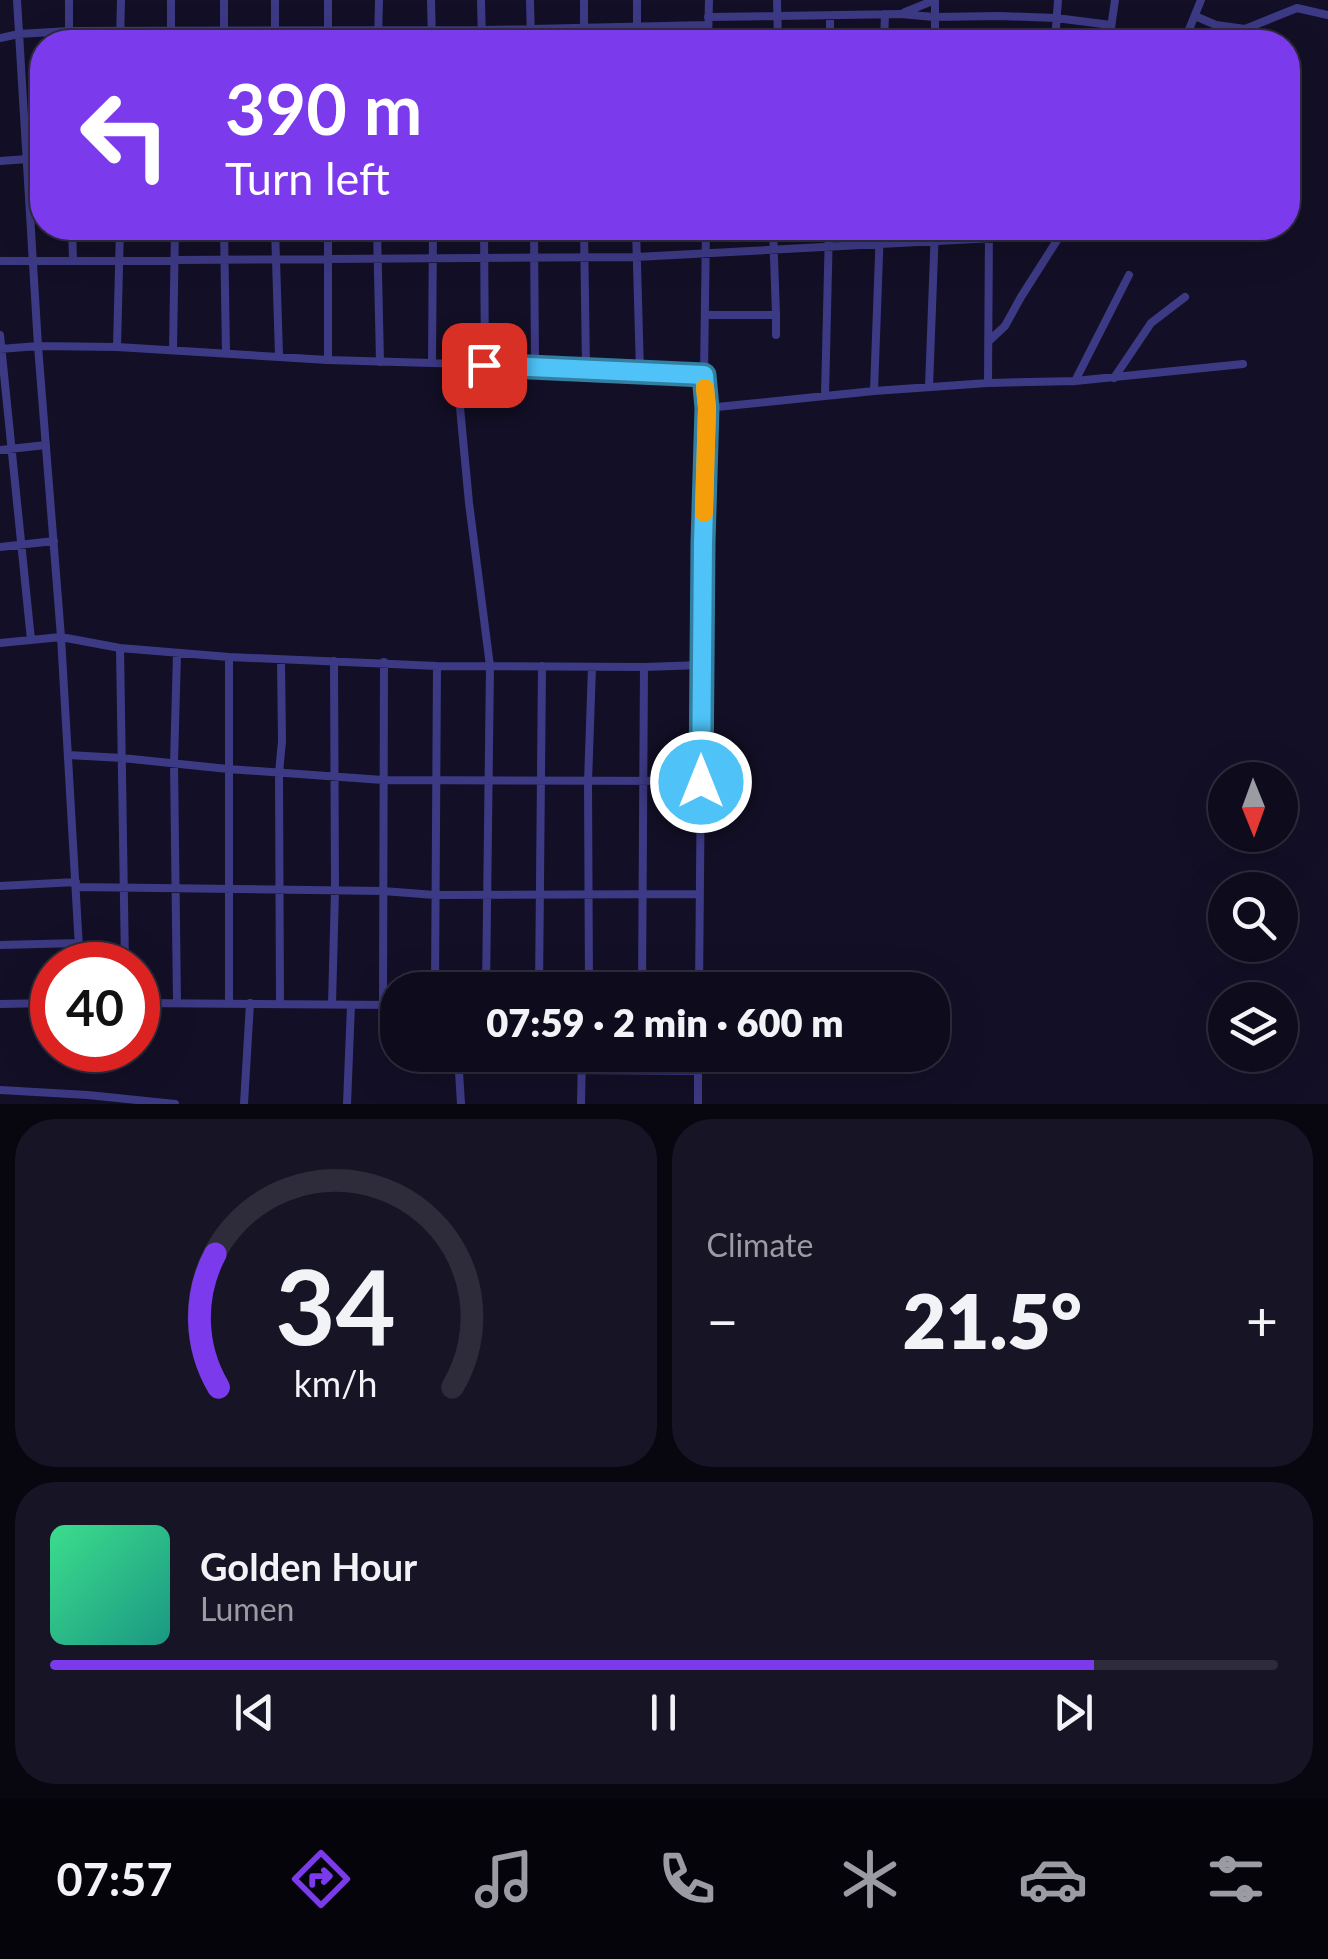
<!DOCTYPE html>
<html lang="en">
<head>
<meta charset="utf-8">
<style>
  body { margin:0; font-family:Lato,sans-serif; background:#171425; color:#f1f3f6; height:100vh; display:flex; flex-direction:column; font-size:38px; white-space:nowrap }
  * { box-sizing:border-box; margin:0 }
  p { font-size:32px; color:#9b9ba3 }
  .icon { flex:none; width:55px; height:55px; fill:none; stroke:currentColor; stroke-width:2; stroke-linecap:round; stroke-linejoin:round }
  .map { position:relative; height:1104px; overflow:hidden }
  .side { display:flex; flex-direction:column; gap:15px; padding:15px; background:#08060f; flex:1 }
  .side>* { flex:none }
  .top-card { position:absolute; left:30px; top:30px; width:1270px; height:210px; border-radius:40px; box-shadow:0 10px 40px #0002,0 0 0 2px #2e2b3b; background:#7c3aed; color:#fff; overflow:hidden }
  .needle { width:65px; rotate:179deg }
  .controls { position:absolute; left:1208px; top:762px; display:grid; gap:20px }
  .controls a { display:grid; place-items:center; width:90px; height:90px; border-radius:50%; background:#0e0b1c; box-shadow:0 10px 40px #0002,0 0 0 2px #2e2b3b; font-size:50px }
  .speed { position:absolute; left:30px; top:942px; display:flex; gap:20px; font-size:50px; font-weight:700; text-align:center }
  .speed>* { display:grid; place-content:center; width:130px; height:130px; border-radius:50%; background:#0e0b1c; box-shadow:0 10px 40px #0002,0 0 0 2px #2e2b3b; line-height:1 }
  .speed .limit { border:15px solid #d22; background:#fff; color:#111 }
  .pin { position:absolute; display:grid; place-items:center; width:85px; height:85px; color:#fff; margin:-42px; border-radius:20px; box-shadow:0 5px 15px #0006 }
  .me { position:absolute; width:110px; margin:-55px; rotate:0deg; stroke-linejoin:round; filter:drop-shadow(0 0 8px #0008) }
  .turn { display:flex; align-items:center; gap:35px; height:210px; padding:0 30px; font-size:45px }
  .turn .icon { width:130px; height:130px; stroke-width:2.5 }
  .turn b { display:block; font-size:70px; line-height:85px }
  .big { font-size:75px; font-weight:800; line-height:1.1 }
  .side .tile { flex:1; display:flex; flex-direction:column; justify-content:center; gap:15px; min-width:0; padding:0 35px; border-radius:40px; background:#171425 }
  .side .dial { align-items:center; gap:0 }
  .dial svg { height:260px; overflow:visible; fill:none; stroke:#2e2b3b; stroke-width:7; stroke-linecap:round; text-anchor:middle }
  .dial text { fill:#f1f3f6; stroke:none }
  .song { display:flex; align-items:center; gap:30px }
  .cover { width:120px; height:120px; border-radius:15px; background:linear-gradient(135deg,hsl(150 70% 55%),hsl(170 70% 35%)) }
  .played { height:10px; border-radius:5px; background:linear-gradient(90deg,#7c3aed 85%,#2e2b3b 85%) }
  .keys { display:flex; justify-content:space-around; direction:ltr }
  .heat { display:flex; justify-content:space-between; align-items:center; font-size:55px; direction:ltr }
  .side .tiles { flex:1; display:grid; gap:15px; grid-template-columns:1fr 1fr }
  .tile:last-child { grid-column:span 2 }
  .trip { position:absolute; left:380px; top:972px; width:570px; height:100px; border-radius:40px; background:#0e0b1c; box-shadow:0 10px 40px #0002,0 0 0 2px #2e2b3b; font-weight:800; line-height:100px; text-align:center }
  .tab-bar { display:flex; height:160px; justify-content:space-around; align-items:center; background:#06040b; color:#9b9ba3 }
  .tab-bar .icon { width:70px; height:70px }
  .tab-bar .on { color:#7c3aed }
  .tab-bar b { font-size:45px; color:#f1f3f6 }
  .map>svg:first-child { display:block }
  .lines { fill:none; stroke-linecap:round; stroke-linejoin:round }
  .minor { stroke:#3d3a85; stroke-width:8 }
  .route-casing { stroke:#337fa1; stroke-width:25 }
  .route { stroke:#4fc3f7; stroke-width:18 }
  .slow { stroke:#f59e0b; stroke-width:18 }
</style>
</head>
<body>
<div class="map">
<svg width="1328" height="1104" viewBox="0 0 1328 1104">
  <rect width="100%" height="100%" fill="#130f26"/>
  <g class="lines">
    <path class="minor" d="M 17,0 L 38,346 L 61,637 L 80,965
      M 69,0 L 69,42
      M 171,0 L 171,42
      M 224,0 L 224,42
      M 275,0 L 275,42
      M 431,0 L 432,42
      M 481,0 L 482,42
      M 530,0 L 531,42
      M 584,0 L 584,42
      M 637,0 L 637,42
      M 777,0 L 778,42
      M 905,12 L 935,0
      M 1195,16 L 1216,25 L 1245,29 L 1297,8 L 1328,15
      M 708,17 L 901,14 L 934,17 L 999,16 L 1056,18 L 1111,25
      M 0,38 L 19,34 L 69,31 L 482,30 L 708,25
      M 120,42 L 121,0
      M 328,42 L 328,0
      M 378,42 L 379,0
      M 708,42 L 709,0
      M 830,42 L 830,16
      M 884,42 L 885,14
      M 935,42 L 935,0
      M 1055,42 L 1058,0
      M 1109,42 L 1115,0
      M 1184,42 L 1201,0
      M 0,161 L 28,159
      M 72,228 L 73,260
      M 224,228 L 226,353
      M 275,228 L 279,355
      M 377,228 L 380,362
      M 484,228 L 485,365
      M 534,228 L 535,366
      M 584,228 L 586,369
      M 636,228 L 640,372
      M 0,261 L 636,257 L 1086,233 L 1092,228
      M 705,315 L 776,315 L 773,228
      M 776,315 L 776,335
      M 0,335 L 31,640
      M 990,340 L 1005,326 L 1021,297 L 1061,234
      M 117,347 L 120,228
      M 0,349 L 38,346 L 117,347 L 328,360 L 535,366 L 704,375
      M 173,350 L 175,228
      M 328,360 L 328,228
      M 432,363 L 433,228
      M 456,365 L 469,503 L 490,666 L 486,990
      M 1114,378 L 1151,323 L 1185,297
      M 1075,381 L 1129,275
      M 988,383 L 989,228
      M 929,387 L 935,228
      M 874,391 L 880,228
      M 825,396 L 829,228
      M 707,408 L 874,391 L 988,383 L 1075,381 L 1243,364
      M 0,450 L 46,445
      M 0,547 L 54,541
      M 0,643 L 61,637 L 120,648 L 229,657 L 437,666 L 644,667 L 702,665
      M 120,648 L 125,965
      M 177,653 L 174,763 L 177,1003
      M 68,755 L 122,758 L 228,769 L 383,780 L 701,781
      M 0,886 L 76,882
      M 76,887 L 383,891 L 435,895 L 700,894
      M 0,945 L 79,943
      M 435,990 L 437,666
      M 539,990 L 542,666
      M 589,990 L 588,782 L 592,667
      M 642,990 L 644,667
      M 699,990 L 703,543 L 707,408 L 704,375 L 706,228
      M 138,1003 L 398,1005
      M 0,1004 L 52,1003
      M 229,1004 L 229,657
      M 280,1004 L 279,773 L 282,741 L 281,660
      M 332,1004 L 335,891 L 334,661
      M 383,1005 L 384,662
      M 458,1055 L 461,1104
      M 698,1055 L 698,1104
      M 460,1069 L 697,1071
      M 0,1090 L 88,1095 L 175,1104
      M 244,1104 L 250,1003
      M 347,1104 L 351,1005
      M 581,1104 L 582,1055"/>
  </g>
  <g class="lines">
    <defs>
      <path id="route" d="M 484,365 L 704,375 L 707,408 L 703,543 L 701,782"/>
    </defs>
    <use href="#route" class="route-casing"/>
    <use href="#route" class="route"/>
    <path class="slow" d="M 704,513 L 707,408 L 705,388"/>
  </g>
</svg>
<div class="controls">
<a><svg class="needle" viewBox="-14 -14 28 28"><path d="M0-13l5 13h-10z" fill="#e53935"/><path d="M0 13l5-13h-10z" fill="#9b9ba3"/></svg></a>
<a><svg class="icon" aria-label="search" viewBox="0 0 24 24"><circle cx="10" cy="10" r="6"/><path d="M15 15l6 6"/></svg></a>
<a><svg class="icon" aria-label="layers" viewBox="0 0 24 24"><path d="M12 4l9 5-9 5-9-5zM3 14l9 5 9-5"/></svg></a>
</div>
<div class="speed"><div class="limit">40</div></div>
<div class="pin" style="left:484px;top:365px;background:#d93025"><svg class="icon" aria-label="arrive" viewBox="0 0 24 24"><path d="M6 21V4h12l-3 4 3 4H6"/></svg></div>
<svg class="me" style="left:701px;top:782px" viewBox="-20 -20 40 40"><circle r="17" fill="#4fc3f7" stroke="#fff" stroke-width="3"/><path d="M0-11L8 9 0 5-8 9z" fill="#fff"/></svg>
<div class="trip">07:59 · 2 min · 600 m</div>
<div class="top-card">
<div class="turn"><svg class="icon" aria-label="left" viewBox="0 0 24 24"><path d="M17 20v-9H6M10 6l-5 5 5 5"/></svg><div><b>390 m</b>Turn left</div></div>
</div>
</div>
<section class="side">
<div class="tiles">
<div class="tile dial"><svg viewBox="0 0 100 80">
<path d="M14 69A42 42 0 1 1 86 69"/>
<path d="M14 69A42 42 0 0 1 13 28" stroke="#7c3aed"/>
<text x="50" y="56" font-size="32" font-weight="700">34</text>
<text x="50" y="72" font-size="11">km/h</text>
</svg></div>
<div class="tile"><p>Climate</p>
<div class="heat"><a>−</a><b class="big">21.5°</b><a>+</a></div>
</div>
<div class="tile">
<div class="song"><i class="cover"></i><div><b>Golden Hour</b><p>Lumen</p></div></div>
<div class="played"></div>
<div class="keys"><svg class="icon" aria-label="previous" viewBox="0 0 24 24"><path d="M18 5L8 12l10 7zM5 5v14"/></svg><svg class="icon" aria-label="pause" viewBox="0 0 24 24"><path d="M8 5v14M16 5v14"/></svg><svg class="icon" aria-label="next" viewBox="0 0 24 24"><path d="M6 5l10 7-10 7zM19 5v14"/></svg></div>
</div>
</div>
</section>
<nav class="tab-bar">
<b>07:57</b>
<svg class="icon on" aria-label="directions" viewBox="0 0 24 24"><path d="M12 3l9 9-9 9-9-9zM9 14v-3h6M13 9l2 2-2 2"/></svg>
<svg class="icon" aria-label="music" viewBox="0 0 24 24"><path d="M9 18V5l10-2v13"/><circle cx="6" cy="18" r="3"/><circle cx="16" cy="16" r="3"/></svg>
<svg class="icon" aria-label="phone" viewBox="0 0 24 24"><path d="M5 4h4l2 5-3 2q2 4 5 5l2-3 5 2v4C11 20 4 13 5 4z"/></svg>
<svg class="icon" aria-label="climate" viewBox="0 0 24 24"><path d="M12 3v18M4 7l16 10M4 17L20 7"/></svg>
<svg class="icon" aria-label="car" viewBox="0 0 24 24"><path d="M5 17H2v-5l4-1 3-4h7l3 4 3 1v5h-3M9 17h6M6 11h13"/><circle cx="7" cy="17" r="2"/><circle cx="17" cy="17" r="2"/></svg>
<svg class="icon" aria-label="filters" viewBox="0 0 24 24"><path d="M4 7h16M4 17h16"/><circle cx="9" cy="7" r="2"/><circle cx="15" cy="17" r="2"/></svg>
</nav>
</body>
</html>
